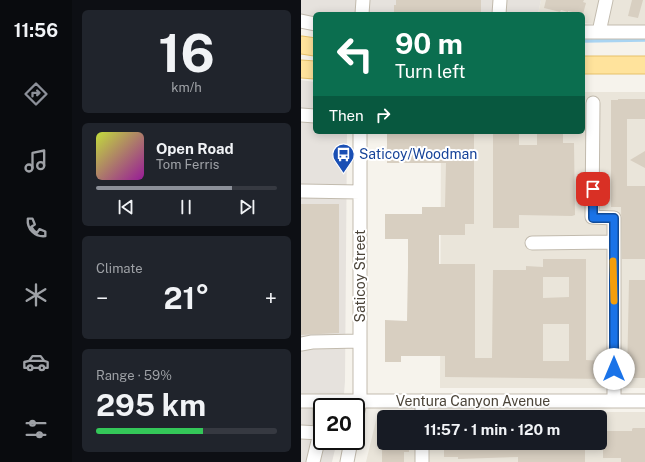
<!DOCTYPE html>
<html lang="en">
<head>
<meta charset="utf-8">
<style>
  body { margin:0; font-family:"Public Sans",sans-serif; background:#20242c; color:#f1f3f6; height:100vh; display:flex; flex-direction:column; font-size:15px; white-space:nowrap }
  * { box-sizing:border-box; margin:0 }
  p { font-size:13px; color:#9ea1a6 }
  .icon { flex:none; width:22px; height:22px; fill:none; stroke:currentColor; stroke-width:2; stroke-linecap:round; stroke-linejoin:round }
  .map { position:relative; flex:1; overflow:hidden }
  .drawer { display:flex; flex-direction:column; gap:10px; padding:10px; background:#0d0f14; width:229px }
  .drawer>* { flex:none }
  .banner { position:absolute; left:12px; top:12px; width:272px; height:122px; border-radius:6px; box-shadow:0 2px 10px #0003; background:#0b6e4f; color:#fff; overflow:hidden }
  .speed { position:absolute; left:12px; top:398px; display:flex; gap:8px; font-size:20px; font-weight:700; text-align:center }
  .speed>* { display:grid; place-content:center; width:52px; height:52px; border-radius:50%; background:#171b24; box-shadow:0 2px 10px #0003; line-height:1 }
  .speed .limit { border:2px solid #111; border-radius:6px; background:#fff; color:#111 }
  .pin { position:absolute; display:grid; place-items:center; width:34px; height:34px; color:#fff; margin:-17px; border-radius:8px; box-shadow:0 2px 6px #0006 }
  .me { position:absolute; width:44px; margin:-22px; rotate:0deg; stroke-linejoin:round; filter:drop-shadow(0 0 3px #0008) }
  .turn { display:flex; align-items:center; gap:14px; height:84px; padding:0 16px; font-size:18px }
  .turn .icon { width:52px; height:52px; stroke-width:2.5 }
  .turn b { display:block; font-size:28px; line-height:34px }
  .then { display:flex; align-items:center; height:38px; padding:0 16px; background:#0003; gap:8px; font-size:15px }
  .big { font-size:30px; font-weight:700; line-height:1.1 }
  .drawer .widget { flex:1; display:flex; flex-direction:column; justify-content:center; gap:6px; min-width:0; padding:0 14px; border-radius:6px; background:#20242c }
  .drawer .dial { align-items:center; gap:0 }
  .dial b { font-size:52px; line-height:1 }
  .song { display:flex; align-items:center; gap:12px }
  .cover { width:48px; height:48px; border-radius:6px; background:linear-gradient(135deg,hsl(70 70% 55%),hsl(300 70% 35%)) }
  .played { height:4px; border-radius:2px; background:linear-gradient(90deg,#8c9099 75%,#363941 75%) }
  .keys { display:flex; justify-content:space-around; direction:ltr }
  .heat { display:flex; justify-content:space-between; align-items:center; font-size:22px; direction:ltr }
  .charge { height:6px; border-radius:3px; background:linear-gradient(90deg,#34c759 59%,#363941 0) }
  .trip { position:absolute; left:76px; top:410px; width:230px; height:40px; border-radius:6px; background:#171b24; box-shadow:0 2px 10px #0003; font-weight:700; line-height:40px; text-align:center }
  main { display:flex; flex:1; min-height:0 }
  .tabs { display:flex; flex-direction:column; width:72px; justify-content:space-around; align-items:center; background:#090b0e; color:#9ea1a6 }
  .tabs .icon { width:28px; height:28px }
  .tabs .current { color:#8c9099 }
  .tabs b { font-size:18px; color:#f1f3f6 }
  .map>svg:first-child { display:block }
  .residential { fill:#eae5da; fill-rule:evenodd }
  .industrial { fill:#e6e2dd }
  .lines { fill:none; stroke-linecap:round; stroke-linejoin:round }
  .stream { stroke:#a9d4f2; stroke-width:3.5 }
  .building { fill:#d8cfc1; fill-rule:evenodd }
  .minor-casing { stroke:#c2bbae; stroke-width:15 }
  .major-casing { stroke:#e6c16a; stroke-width:19 }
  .minor { stroke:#fff; stroke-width:13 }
  .major { stroke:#ffe39c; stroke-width:17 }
  .route-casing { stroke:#114b97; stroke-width:10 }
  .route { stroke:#1a73e8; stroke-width:7 }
  .slow { stroke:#f59e0b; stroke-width:7 }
  .labels { text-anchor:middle; stroke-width:4; stroke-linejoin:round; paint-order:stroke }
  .transit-label { font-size:14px; fill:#164399; stroke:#fff; text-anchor:start }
  .street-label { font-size:14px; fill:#4b4439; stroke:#fff }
</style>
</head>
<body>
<main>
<nav class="tabs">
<b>11:56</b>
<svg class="icon current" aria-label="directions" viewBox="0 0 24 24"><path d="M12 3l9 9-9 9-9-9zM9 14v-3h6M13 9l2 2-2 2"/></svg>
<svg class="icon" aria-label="music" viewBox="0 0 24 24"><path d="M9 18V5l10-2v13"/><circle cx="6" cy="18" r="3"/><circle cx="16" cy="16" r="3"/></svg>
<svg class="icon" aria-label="phone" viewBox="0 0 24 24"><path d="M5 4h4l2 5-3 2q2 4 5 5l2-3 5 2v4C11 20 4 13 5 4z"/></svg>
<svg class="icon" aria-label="climate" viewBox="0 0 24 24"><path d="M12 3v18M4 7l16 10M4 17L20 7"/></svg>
<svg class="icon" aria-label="car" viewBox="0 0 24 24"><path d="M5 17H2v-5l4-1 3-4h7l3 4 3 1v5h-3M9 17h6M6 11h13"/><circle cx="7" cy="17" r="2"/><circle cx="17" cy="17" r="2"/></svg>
<svg class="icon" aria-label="filters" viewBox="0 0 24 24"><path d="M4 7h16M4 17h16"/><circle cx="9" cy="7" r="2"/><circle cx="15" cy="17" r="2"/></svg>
</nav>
<section class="drawer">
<div class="widget dial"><b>16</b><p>km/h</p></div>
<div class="widget">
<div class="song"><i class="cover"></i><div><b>Open Road</b><p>Tom Ferris</p></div></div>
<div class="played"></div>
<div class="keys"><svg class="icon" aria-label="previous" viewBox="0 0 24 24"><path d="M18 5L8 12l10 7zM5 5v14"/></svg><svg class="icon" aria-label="pause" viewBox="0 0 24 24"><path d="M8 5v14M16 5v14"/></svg><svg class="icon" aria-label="next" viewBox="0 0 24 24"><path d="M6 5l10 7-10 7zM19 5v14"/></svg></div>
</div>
<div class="widget"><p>Climate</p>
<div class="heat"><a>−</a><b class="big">21°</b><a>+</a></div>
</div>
<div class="widget"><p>Range · 59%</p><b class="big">295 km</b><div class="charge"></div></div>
</section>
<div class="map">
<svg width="344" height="462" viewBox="0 0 344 462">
  <rect width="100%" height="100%" fill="#f6f3ec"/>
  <path class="residential" d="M 240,0 L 344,0 L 344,25 L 312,26 L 282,23 L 282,14 L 237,14 Z
    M 282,92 L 344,92 L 344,388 L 139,388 L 140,132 L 282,132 Z
    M 77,412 L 344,412 L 344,462 L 65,462 ZM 83,417 L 299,417 L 299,443 L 83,443 Z"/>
  <path class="industrial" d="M 0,0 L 240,0 L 237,14 L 14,14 L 14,22 L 0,22 Z
    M 0,80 L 14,82 L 14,132 L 46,132 L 44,381 L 42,407 L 21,407 L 21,441 L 36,441 L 31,462 L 0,462 Z"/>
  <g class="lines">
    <path class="stream" d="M 282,41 L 344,40"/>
  </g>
  <path class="building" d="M 95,0 L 180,0 L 180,14 L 93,14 L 93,5 L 95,5 Z
    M 245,0 L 283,0 L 282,2 L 285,3 L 282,14 L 267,11 L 267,12 L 260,10 L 259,12 L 243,8 Z
    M 331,0 L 342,0 L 337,18 L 327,16 Z
    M 317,99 L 344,99 L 344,119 L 326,119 L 326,186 L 344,186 L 344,259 L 321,259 L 320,207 L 310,207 L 310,100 L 317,100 Z
    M 86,132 L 173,132 L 173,224 L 164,224 L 164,235 L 138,235 L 138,264 L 174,264 L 174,358 L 191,358 L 192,270 L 225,270 L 225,266 L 242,267 L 242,259 L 285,259 L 285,360 L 304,361 L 304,379 L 144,377 L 144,356 L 100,356 L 100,362 L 84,362 L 84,320 L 106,321 L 107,267 L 107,239 L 84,239 L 84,214 L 121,214 L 121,207 L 144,207 L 145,163 L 86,163 ZM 242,277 L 268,277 L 268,297 L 242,298 ZM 242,324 L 268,324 L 268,361 L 242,361 Z
    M 192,132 L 218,132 L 218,145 L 236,145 L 236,134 L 240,134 L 240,132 L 262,132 L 262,143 L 273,143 L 274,215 L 271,216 L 218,215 L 218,228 L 192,228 Z
    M 344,151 L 344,168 L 329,160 Z
    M 0,204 L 38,204 L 38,333 L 0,335 Z
    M 328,280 L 344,280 L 344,378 L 326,378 Z
    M 332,428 L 344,428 L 344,462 L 320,462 L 320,458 L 302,458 L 302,431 L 331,431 L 331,429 Z
    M 81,443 L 108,443 L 108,452 L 103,452 L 103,462 L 81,462 Z
    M 143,443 L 284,444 L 284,462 L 217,462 L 217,457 L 157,459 L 157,457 L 143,457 Z"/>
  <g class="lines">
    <defs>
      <path id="minor" d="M 61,14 L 62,0
        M 198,14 L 199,0
        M 0,21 L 14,24
        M 282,32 L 344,32
        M 298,32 L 305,0
        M 292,103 L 291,217 L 313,218 L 313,401
        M 0,115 L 14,116
        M 0,191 L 59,192
        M 231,243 L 312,242
        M 0,344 L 11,342 L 59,341
        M 0,401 L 344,401
        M 121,401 L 121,417
        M 55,420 L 59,401 L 59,132
        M 0,432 L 19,433
        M 121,443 L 121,462
        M 12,462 L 19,433 L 19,401
        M 46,462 L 50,441"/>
      <path id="major" d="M 0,45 L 14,47
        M 282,65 L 344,65
        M 0,69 L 14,70"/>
    </defs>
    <use href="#minor" class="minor-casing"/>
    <use href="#major" class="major-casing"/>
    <use href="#minor" class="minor"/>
    <use href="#major" class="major"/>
  </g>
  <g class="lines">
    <defs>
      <path id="route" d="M 292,189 L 292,218 L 313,218 L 313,369"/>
    </defs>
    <use href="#route" class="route-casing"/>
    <use href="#route" class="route"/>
    <path class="slow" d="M 312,261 L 313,301"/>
  </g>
  <defs>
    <symbol id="bus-pin" viewBox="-11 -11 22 30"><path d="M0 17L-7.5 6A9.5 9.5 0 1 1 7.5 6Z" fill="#1a4fb4" stroke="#fff"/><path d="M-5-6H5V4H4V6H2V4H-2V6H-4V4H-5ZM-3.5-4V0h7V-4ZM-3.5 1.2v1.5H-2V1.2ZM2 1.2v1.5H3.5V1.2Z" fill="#fff"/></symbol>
  </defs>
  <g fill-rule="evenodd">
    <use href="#bus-pin" x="30" y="142" width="25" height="34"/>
  </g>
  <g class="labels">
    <g class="transit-label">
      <text x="58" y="159">Saticoy/Woodman</text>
    </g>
    <g class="street-label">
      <text transform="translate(59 276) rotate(-90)" y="5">Saticoy Street</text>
      <text x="172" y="406">Ventura Canyon Avenue</text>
    </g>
  </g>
</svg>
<div class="speed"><div class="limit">20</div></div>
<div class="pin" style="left:292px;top:189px;background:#d93025"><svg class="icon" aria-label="arrive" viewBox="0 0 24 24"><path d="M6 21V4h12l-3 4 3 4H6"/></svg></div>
<svg class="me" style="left:313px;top:369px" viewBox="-20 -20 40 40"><circle r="19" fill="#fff"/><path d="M0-13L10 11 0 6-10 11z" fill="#1a73e8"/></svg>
<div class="trip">11:57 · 1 min · 120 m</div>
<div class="banner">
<div class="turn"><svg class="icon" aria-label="left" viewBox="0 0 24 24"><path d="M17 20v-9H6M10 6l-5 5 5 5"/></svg><div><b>90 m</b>Turn left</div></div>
<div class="then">Then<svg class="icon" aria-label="right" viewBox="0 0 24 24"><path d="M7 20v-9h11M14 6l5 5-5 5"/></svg></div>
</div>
</div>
</main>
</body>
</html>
